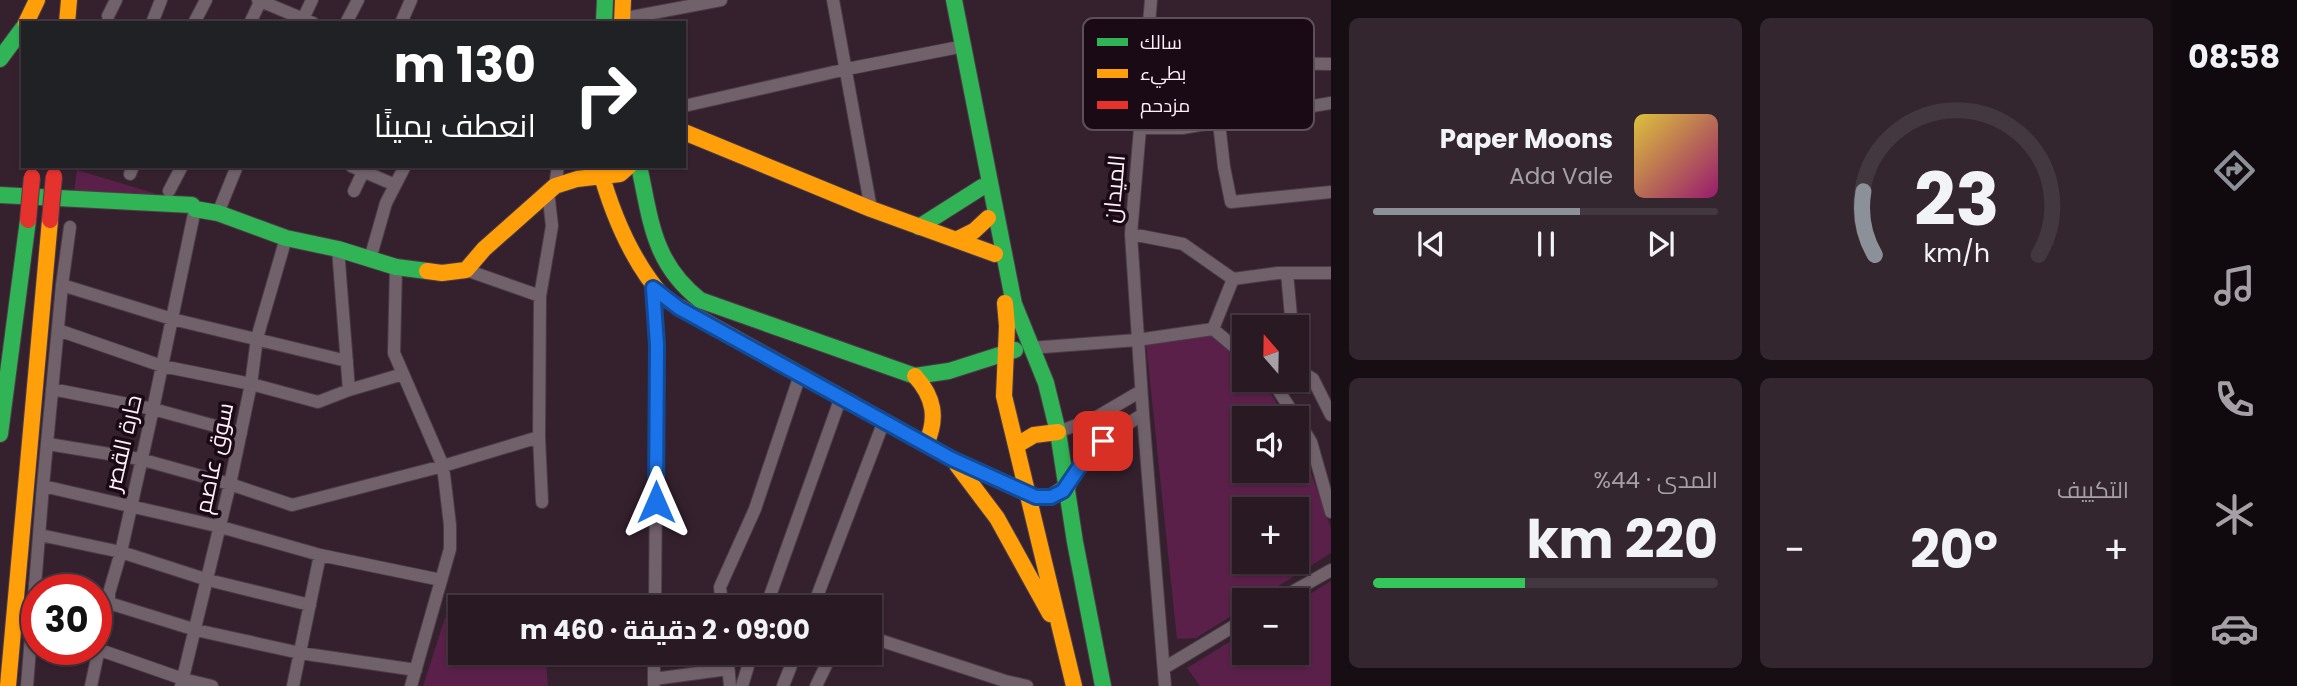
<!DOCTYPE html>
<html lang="ar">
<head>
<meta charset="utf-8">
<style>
  body { margin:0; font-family:Poppins,Cairo,sans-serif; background:#34262f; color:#f1f3f6; direction:rtl; height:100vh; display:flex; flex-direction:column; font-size:26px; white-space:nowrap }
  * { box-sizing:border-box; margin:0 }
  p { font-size:23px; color:#a5a0a5 }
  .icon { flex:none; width:38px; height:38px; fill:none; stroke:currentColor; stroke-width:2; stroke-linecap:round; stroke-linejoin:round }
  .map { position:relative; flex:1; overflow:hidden; direction:ltr }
  .panel { display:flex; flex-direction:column; gap:18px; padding:18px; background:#160e13; width:840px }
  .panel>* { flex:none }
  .guide { position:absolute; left:21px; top:21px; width:665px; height:147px; border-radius:0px; box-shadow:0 2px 5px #0004,0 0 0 2px #443840; direction:rtl; background:#202124; color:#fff; overflow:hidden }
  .needle { width:46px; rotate:340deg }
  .buttons { position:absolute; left:1232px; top:315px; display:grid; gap:14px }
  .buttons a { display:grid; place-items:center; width:77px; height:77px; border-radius:0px; background:#281922; box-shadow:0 2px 5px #0004,0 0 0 2px #443840; font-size:35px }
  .speed { position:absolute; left:21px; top:574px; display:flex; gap:14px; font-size:35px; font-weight:700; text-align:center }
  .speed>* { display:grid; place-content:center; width:91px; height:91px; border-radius:50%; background:#281922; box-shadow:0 2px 5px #0004,0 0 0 2px #443840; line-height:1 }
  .speed .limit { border:10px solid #d22; background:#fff; color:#111 }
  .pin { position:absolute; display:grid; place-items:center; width:60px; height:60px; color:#fff; margin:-30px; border-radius:14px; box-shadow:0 4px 10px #0006 }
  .me { position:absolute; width:77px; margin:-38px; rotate:0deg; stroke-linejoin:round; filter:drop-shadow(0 0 5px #0008) }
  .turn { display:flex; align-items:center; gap:24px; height:147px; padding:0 35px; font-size:32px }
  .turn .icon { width:91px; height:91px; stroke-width:2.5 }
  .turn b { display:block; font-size:49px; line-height:60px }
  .big { font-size:52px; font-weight:700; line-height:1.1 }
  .panel .tile { flex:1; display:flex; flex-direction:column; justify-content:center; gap:10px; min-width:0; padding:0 24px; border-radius:10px; background:#34262f }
  .panel .dial { align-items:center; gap:0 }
  .dial svg { height:182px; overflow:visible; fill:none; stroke:#443840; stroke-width:7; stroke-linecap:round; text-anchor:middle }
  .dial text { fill:#f1f3f6; stroke:none }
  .song { display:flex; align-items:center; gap:21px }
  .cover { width:84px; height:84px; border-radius:10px; background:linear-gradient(135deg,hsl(50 70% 55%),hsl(320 70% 35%)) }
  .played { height:7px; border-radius:4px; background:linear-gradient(90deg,#8c9099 60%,#443840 60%) }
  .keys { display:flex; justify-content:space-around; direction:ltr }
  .heat { display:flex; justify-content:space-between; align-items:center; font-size:38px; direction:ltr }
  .charge { height:10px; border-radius:5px; background:linear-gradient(90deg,#34c759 44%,#443840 0) }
  .panel .tiles { flex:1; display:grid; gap:18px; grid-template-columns:repeat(2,1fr) }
  .trip { position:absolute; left:448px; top:595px; width:434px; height:70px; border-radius:0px; background:#281922; box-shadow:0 2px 5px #0004,0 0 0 2px #443840; font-weight:700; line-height:70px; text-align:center; direction:rtl }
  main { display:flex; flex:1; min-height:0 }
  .tab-bar { display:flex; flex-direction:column; width:126px; justify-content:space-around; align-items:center; background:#100a0e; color:#a5a0a5 }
  .tab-bar .icon { width:49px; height:49px }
  .tab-bar .selected { color:#8c9099 }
  .tab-bar b { font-size:32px; color:#f1f3f6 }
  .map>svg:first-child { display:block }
  .green { fill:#5a2049; fill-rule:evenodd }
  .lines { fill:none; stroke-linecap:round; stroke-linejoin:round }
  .street-casing { stroke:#4c3c47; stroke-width:14 }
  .fast-casing { stroke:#4c3c47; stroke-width:18 }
  .slow-casing { stroke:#4c3c47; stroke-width:18 }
  .street { stroke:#70616a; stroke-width:12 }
  .fast { stroke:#30b455; stroke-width:16 }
  .slow { stroke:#ff9f0a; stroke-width:16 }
  .jam-bridge-casing { stroke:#4c3c47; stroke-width:18; stroke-linecap:butt }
  .jam-bridge { stroke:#e5322d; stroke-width:16 }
  .route-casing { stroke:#114b97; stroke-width:18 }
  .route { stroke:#1a73e8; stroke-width:12 }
  .labels { text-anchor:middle; stroke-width:7; stroke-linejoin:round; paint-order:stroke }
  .street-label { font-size:23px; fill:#feeff8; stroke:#1a0a15 }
  .key { fill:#1a0a15; stroke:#5e4f59; stroke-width:2 }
  .key-label { font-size:19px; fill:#feeff8 }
</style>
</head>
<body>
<main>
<nav class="tab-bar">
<b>08:58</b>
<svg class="icon selected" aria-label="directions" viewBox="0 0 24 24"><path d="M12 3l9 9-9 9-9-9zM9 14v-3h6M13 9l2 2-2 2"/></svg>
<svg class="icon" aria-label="music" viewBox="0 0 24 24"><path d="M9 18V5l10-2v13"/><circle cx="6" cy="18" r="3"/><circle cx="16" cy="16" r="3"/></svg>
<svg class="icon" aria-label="phone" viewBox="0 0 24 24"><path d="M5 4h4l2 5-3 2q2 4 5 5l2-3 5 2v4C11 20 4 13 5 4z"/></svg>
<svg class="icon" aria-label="climate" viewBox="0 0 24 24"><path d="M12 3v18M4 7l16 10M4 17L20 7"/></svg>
<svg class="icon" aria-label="car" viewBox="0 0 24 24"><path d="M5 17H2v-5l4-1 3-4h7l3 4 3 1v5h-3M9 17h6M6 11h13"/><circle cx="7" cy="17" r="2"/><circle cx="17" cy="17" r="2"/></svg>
</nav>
<section class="panel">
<div class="tiles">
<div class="tile dial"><svg viewBox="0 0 100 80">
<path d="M14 69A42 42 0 1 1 86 69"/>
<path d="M14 69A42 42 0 0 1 9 41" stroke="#8c9099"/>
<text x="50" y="56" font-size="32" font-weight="700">23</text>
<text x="50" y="72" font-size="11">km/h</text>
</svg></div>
<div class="tile">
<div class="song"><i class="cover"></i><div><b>Paper Moons</b><p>Ada Vale</p></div></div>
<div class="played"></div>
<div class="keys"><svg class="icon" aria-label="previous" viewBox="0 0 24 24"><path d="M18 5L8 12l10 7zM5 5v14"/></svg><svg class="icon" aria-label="pause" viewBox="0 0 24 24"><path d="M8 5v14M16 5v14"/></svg><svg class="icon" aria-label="next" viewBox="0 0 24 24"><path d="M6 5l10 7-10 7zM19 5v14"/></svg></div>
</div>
<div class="tile"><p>التكييف</p>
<div class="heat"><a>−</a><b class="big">20°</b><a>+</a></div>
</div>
<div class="tile"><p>المدى · 44%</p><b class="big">220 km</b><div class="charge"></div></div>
</div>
</section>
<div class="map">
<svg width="1331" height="686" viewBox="0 0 1331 686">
  <rect width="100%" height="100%" fill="#35212e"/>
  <path class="green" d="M 77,170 L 160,195 L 74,192 Z
    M 1218,331 L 1244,359 L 1244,380 L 1263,380 L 1285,418 L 1244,418 L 1244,471 L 1297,471 L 1297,440 L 1303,451 L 1331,528 L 1331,553 L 1256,600 L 1244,600 L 1244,608 L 1196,638 L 1177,639 L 1146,343 ZM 1244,509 L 1297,509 L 1297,562 L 1244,562 Z
    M 1331,581 L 1331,686 L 1200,686 L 1187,668 L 1244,633 L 1244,653 L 1297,653 L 1297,602 Z
    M 445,618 L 460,620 L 460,653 L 545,653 L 548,686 L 423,686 Z"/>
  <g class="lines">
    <defs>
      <path id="street" d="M 258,0 L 313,23
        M 833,0 L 871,209
        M 1151,0 L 1131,234 L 1143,414 L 1165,686
        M 108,16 L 116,0
        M 621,19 L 721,0
        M 152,23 L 161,0
        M 194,23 L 206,0
        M 250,23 L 261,0
        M 301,23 L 312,0
        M 346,23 L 358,0
        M 401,23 L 411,0
        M 1146,61 L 1331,64
        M 684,106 L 847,69 L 954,48
        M 1219,123 L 1224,167 L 1231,202 L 1331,192
        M 1140,128 L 1182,128 L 1331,103
        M 351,166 L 395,185
        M 130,174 L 133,166
        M 555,186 L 558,166
        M 169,191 L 182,166
        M 354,191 L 363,172
        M 218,213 L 237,166
        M 1131,234 L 1183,244 L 1233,279 L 1213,329
        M 338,249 L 349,390
        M 370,259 L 386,203 L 405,166
        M 396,267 L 394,353 L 443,466 L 450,525 L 450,549 L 411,686
        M 466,270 L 540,296 L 552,226 L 548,191
        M 1287,273 L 1292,327
        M 1233,279 L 1278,273 L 1331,273
        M 62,285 L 172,319 L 347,361
        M 653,288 L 657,345 L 655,607
        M 540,296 L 539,437 L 542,502
        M 58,330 L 162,366 L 251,384 L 318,402 L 349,390 L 403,374
        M 1030,348 L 1137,340 L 1213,329 L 1244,355
        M 1297,369 L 1313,379 L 1331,415
        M 1272,380 L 1296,418
        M 52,389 L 153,409 L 241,433
        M 1297,419 L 1311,442 L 1331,512
        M 1058,432 L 1095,418 L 1141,391
        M 48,444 L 140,459 L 230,484 L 292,505 L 443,466 L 539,437
        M 43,486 L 221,527 L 320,555 L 441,580
        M 1068,486 C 1091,446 1105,439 1143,414
        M 40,535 L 121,552 L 208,580 L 310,605
        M 35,584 L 58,590
        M 96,599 L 196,630 L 300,653 L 416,670
        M 1278,600 L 1331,570
        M 722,607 L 720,587 L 755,509 L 800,375
        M 766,607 L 841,397
        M 813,607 L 884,421
        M 870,637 L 1005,681 L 1027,686
        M 100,650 L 183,679 L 212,686
        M 727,653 L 730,686
        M 1164,668 L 1244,620
        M 654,679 L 728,669
        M 654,684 L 654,653
        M 27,686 L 43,486 L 62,285 L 70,227
        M 91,686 L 109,602 L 109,593 L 121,552 L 153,409 L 195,209
        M 181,686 L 230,484 L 251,384 L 257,338 L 286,238
        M 293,686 L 320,555
        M 742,686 L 752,653
        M 783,686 L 796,653
        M 816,686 L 832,653"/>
      <path id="fast" d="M 954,0 L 1014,304 L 1046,383 L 1058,432 L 1075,542 L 1103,686
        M 604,23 L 605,0
        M 0,59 L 23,28
        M 639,166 C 651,221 653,263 700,300 L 915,376 L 949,371 L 1015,350
        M 0,195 L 192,205 L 195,209 L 218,213 L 286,238 L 338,249 L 396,267 L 427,271
        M 919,227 L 982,187
        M 0,434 L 28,220"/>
      <path id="slow" d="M 26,23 L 37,0
        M 67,23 L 69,0
        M 622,23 L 623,0
        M 684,132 L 871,209 L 995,254
        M 599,166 C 612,214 631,261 665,299 L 952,459 L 1036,497 L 1051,497 L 1068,486
        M 956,240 L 974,231 L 988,218
        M 427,271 L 442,273 L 466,270 L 484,249 L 555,186 L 577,179 L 620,174 L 629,166
        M 1005,303 L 1007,326 L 1004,396 L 1074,686
        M 915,376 C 934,397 938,418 926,444
        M 1017,445 L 1034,435 L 1058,432
        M 957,465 L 997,518 L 1050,614
        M 8,686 L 50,220"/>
    </defs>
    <use href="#street" class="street-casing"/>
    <use href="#fast" class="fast-casing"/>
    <use href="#slow" class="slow-casing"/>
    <use href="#street" class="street"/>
    <use href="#fast" class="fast"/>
    <use href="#slow" class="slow"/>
    <defs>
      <path id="jam-bridge" d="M 28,220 L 32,177
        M 50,220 L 54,176"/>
    </defs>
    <use href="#jam-bridge" class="jam-bridge-casing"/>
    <use href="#jam-bridge" class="jam-bridge"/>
  </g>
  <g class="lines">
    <defs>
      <path id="route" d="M 656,502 L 657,345 L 653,288 L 679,308 L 952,459 L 1036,497 L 1051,497 L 1063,491 L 1089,453 L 1103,441"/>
    </defs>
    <use href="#route" class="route-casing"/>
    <use href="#route" class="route"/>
  </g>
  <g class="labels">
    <g class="street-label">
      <text transform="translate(1114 189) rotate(-85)" y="8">الميدان</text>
      <text transform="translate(123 443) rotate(-77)" y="8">حارة القصر</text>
      <text transform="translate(214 458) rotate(-78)" y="8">سوق عاصم</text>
    </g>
  </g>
  <rect x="1083" y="18" width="231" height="112" rx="10" class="key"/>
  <rect x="1097" y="38" width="31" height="8" fill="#30b455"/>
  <rect x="1097" y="69" width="31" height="9" fill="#ff9f0a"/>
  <rect x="1097" y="101" width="31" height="8" fill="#e5322d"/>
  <g class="key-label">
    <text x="1140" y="49">سالك</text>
    <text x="1140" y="80">بطيء</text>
    <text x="1140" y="112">مزدحم</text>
  </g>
</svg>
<div class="buttons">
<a><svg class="needle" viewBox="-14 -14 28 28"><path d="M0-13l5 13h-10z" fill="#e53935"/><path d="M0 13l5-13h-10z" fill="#a5a0a5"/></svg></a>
<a><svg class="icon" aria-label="sound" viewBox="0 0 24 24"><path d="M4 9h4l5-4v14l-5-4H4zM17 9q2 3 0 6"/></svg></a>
<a>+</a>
<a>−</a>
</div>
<div class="speed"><div class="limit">30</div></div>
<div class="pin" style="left:1103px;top:441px;background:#d93025"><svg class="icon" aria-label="arrive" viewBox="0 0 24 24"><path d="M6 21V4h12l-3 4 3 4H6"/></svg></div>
<svg class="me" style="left:656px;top:502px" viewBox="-20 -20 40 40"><path d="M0-17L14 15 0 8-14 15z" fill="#1a73e8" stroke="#fff" stroke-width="4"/></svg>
<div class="trip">09:00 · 2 دقيقة · 460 m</div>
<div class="guide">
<div class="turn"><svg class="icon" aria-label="right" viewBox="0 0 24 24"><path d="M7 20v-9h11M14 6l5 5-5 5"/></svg><div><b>130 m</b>انعطف يمينًا</div></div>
</div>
</div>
</main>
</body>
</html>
